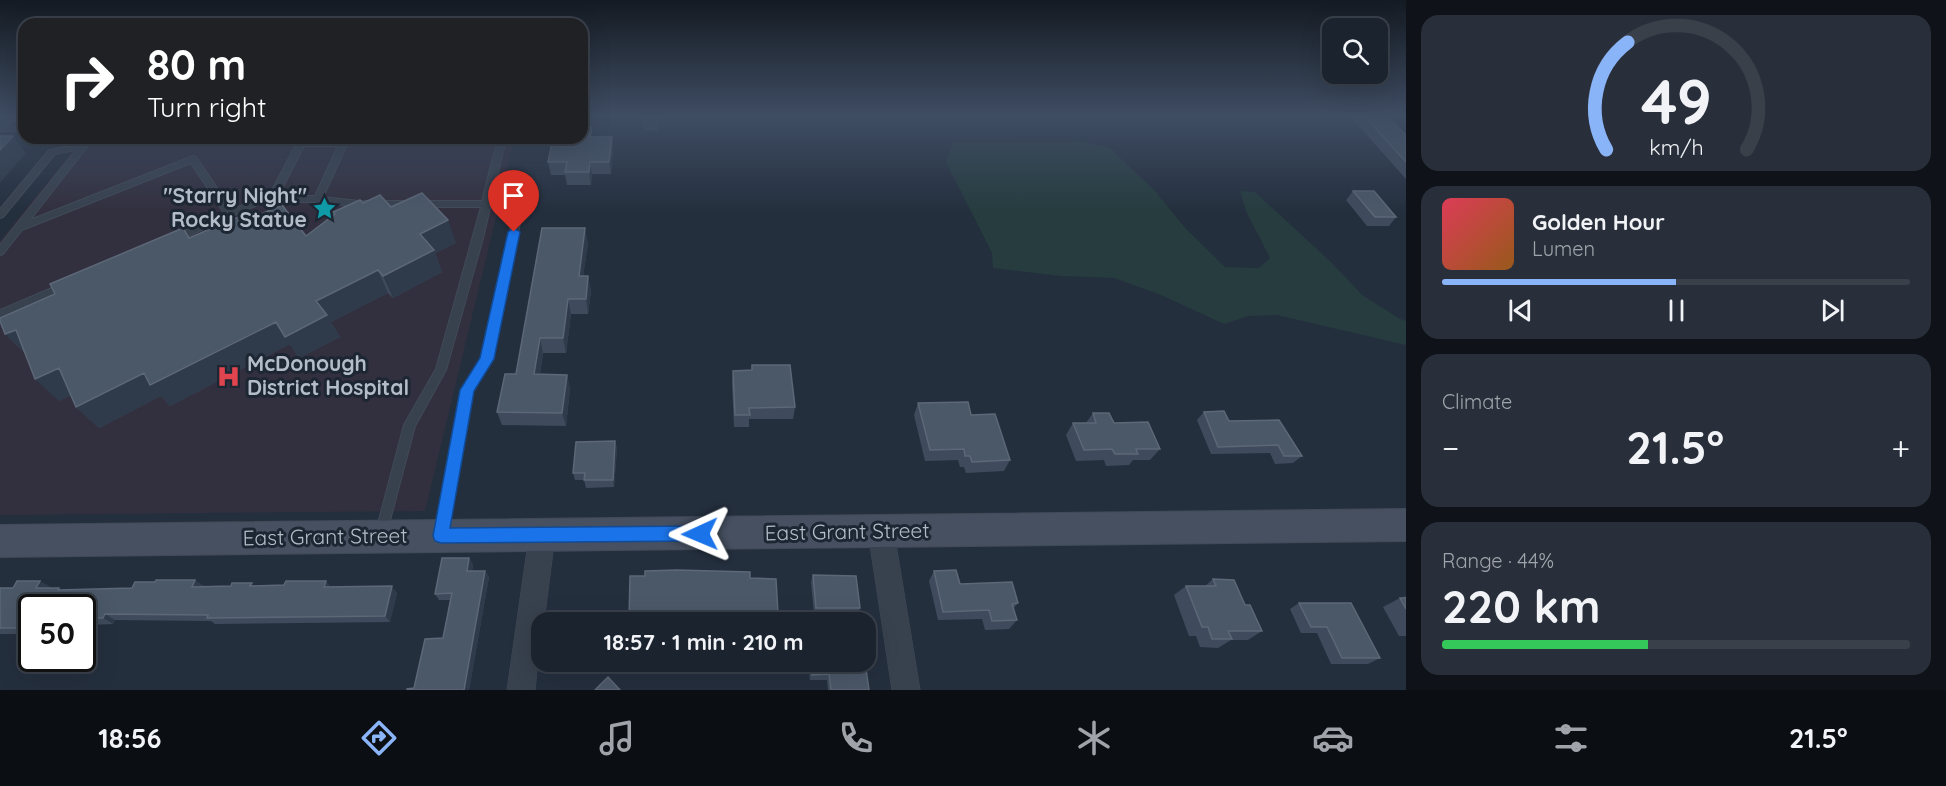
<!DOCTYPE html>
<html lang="en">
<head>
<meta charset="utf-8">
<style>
  body { margin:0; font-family:Quicksand,sans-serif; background:#282f3a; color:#f1f3f6; height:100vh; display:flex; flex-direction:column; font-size:22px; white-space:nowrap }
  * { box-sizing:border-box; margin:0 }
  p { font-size:20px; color:#a0a4aa }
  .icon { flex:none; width:33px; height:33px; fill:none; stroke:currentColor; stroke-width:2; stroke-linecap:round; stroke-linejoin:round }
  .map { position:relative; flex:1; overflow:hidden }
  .details { display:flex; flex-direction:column; gap:15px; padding:15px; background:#0f1319; width:540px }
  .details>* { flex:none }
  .banner { position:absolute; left:18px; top:18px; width:570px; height:126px; border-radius:18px; box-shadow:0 6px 24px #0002,0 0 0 2px #39404a; background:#202124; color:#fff; overflow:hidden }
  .controls { position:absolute; left:1322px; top:18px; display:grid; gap:12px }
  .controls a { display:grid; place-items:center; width:66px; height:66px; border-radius:12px; background:#1b232e; box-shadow:0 6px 24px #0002,0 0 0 2px #39404a; font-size:30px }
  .speed { position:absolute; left:18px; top:594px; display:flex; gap:12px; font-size:30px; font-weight:700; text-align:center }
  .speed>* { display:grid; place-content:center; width:78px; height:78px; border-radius:50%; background:#1b232e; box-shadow:0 6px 24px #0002,0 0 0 2px #39404a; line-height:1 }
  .speed .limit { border:3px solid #111; border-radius:9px; background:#fff; color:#111 }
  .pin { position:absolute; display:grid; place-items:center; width:51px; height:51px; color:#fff; margin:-62px -26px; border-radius:50% 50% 50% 0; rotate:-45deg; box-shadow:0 0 6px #0007 }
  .pin .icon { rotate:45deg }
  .me { position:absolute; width:66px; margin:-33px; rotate:269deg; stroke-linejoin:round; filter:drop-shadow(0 0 4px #0008) }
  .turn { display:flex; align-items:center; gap:21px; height:126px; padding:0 30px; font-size:27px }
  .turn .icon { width:78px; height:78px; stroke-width:2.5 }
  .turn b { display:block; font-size:42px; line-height:51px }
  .big { font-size:45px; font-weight:700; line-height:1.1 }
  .details .card { flex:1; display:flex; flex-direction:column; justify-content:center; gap:9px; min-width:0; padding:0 21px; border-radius:18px; background:#282f3a }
  .details .dial { align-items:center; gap:0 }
  .dial svg { height:156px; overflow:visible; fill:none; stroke:#39404a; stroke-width:7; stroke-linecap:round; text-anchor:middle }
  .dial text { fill:#f1f3f6; stroke:none }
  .song { display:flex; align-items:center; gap:18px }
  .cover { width:72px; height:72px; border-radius:9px; background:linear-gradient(135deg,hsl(350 70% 55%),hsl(30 70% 35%)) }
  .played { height:6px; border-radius:3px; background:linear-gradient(90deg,#8ab4f8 50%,#39404a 50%) }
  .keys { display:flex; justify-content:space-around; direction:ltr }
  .heat { display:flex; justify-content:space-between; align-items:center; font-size:33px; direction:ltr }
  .charge { height:9px; border-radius:4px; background:linear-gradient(90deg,#34c759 44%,#39404a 0) }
  .trip { position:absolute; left:531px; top:612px; width:345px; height:60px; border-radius:18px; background:#1b232e; box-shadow:0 6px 24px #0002,0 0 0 2px #39404a; font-weight:700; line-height:60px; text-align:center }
  .tabs { display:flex; height:96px; justify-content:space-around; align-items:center; background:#0b0e12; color:#a0a4aa }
  .tabs .icon { width:42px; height:42px }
  .tabs .active { color:#8ab4f8 }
  .tabs b { font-size:27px; color:#f1f3f6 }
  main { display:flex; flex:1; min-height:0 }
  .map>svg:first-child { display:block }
  .medical { fill:#32303f }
  .green { fill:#263c3f }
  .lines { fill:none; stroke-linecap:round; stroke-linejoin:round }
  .service-casing { stroke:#414a57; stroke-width:2 }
  .minor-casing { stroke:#414a57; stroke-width:1 }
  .secondary-casing { stroke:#414a57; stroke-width:2 }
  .service { fill:#38414e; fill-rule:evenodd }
  .minor { fill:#38414e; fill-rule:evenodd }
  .secondary { fill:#465061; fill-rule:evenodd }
  .wall { fill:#3f4b5c }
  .shaded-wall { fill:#2f3b4b }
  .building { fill:#4b5868; stroke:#5c6777; stroke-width:1.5 }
  .route { fill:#1a73e8; stroke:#114b97; stroke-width:1.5 }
  .labels { text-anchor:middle; stroke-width:6; stroke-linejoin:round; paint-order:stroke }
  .poi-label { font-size:21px; font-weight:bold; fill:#b4bcc9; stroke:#1d2633; text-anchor:end }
  .street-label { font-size:21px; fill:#b4bcc9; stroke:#1d2633 }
</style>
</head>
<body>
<main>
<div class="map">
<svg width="1406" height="690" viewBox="0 0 1406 690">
  <rect width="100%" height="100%" fill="#242f3e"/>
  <path class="medical" d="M 83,138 L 515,138 L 425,511 L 0,515 L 0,241 Z"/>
  <path class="green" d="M 1083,142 L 1110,148 L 1155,191 L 1186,229 L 1225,267 L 1259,268 L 1270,258 L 1246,211 L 1240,191 L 1255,192 L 1332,263 L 1362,295 L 1400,319 L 1406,321 L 1406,345 L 1277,315 L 1248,316 L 1224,324 L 1161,295 L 1114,278 L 1061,276 L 993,268 L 992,253 L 946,162 L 953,143 Z"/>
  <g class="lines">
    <defs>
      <path id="service" d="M 11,115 L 19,115 L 9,127 L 24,127 L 24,131 L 0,131 L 0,126 Z
        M 86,138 L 94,138 L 30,220 L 193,156 L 196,157 L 232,210 L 260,197 L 269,196 L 298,141 L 341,140 L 342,138 L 350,138 L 323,197 L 359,201 L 482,201 L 498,138 L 506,138 L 483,238 L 446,370 L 415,426 L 385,539 L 381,541 L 377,539 L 375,535 L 404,425 L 436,369 L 481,207 L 359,207 L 318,202 L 264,202 L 174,242 L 171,241 L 169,239 L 171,237 L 224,213 L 191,163 L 22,230 L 3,254 L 0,255 L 0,245 L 76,150 L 55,154 L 3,217 L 0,218 L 0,209 L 49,150 L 81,144 ZM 304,146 L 338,146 L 315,196 L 278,196 Z
        M 525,177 L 529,180 L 492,359 L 472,391 L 447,532 L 445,536 L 441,538 L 437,536 L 435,532 L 462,390 L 482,358 L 521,180 Z
        M 66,282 L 69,283 L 71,286 L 69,289 L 0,318 L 0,310 Z"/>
      <path id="minor" d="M 644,115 L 660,115 L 657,130 L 645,130 L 643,127 Z
        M 881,520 L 890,524 L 894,532 L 920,690 L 892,690 L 868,532 L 872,524 Z
        M 542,524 L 551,528 L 555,536 L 544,622 L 542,622 L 535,690 L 507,690 L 529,536 L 533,528 Z"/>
      <path id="secondary" d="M 1406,509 L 1406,541 L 0,557 L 0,525 Z"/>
    </defs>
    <use href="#service" class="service-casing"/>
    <use href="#minor" class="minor-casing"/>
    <use href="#secondary" class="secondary-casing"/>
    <use href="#service" class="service"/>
    <use href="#minor" class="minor"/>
    <use href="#secondary" class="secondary"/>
  </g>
  <path class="wall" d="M 1349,115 L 1386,115 L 1406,135 L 1406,179 Z
    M 593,137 L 612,137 L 613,150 L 611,174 L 592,174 L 591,185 L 567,185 L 565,175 L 551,175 L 548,162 Z
    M 1353,191 L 1396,217 L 1389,226 L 1367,226 L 1346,200 Z
    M 363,203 L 391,207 L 456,243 L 435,253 L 442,272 L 393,298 L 388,293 L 331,322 L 340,337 L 299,358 L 290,344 L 170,406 L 161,396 L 99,428 L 76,407 L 71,395 L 59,401 L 24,352 L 5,334 L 189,238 L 252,218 L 306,236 L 334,214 L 333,212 Z
    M 588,243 L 583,276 L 588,276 L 591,291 L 588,314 L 571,314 L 566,353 L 543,353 L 540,374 L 567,375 L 570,389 L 566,426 L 502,425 L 497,412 L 516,374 Z
    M 752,365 L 795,407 L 793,419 L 749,419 L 749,427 L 734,427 L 732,383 L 733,371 L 751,370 Z
    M 918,403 L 971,415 L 1010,460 L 1004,471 L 966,473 L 964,467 L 960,467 L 958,460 L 925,461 L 914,415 Z
    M 1204,412 L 1229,421 L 1302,456 L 1293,463 L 1275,464 L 1270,453 L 1211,454 L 1197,420 Z
    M 1093,413 L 1114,423 L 1160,449 L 1150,460 L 1133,460 L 1129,465 L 1106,466 L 1104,460 L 1076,461 L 1066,435 L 1073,423 L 1086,423 Z
    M 615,441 L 617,449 L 614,487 L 586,488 L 584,480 L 575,480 L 573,473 Z
    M 473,564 L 472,571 L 485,571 L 489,577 L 469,690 L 407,690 L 414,688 L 443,638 L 450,600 L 439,600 L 435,594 Z
    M 934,571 L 960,584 L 1018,603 L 1013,609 L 1017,620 L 1009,629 L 985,630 L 982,619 L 938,620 L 929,581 Z
    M 813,575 L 860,608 L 858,614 L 814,614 L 811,582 Z
    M 750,578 L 778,613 L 776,621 L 678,619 L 678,622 L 630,622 L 629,620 Z
    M 1213,579 L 1262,631 L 1248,640 L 1231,640 L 1218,648 L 1200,647 L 1196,636 L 1189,636 L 1174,595 L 1186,586 L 1205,586 Z
    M 40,581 L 51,588 L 62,590 L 255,586 L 331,587 L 397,593 L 390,622 L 215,624 L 211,621 L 115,620 L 113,624 L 89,625 L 82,639 L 82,608 L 32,608 L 32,634 L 0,634 L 0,588 L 13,588 Z
    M 1406,596 L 1406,636 L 1399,636 L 1383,607 L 1400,598 L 1402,598 Z
    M 1299,603 L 1380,658 L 1368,664 L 1331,664 L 1317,633 L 1301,633 L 1290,609 Z
    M 32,658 L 65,658 L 58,673 L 35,673 L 24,668 Z
    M 808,662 L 865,662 L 869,690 L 828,690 L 827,680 L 810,680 Z"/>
  <path class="shaded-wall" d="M 13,136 L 26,153 L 0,183 L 0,150 Z
    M 612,137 L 613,150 L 611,174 L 609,162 Z
    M 590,162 L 592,174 L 591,185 L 589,172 Z
    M 448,220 L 456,243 L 435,253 L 442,272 L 393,298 L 383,276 L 420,234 Z
    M 585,228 L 588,243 L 581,291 L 579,276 Z
    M 378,270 L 388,293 L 331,322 L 340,337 L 299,358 L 285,337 L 316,301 Z
    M 588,276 L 591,291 L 588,314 L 586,299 Z
    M 568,299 L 571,314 L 566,353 L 563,338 Z
    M 276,322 L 290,344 L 170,406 L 161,396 L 99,428 L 76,407 L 144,373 Z
    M 16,330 L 29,356 L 5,334 Z
    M 540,338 L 543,353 L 538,389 L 534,374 Z
    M 59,368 L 82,389 L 59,401 L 35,379 Z
    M 567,375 L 570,389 L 566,426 L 562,413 Z
    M 615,441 L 617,449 L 614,487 L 613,480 Z
    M 469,558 L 473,564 L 471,577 L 467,571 Z
    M 485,571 L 489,577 L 469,690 L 464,690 Z
    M 195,580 L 204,586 L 192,587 Z
    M 40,581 L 51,587 L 47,594 L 36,588 Z
    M 326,581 L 332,588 L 324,587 Z
    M 392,586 L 397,593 L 390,622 L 385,616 Z
    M 105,614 L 115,620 L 113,624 L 103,618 Z
    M 82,621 L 89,625 L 82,639 Z
    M 51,658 L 65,658 L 58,673 L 47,667 Z"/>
  <path class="building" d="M 1363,115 L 1386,115 L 1406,135 L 1406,162 Z
    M 582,127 L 592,127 L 590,137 L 612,137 L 609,162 L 590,162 L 589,172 L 565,172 L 567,162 L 548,162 L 553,138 L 582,138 Z
    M 0,136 L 13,136 L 0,150 Z
    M 1353,191 L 1374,191 L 1396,217 L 1375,217 Z
    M 422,193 L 448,220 L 420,234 L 434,250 L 383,276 L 378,270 L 316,301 L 327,315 L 285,337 L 276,322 L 150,385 L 144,373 L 76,407 L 59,368 L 35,379 L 16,330 L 5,334 L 0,321 L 0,318 L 55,294 L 50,284 L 183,228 L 189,238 L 248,213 L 252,218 L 282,205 L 306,236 L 335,214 L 333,212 L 360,200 L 363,203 L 380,195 L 391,207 Z
    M 542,228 L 585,228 L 579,276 L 588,276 L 586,299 L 568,299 L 563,338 L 540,338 L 534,374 L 567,375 L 562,413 L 497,412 L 505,374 L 516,374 Z
    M 752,365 L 790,365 L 795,407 L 749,408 L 750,415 L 735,415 L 733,371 L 752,370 Z
    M 968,402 L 971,415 L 995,414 L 1010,460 L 972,462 L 970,456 L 965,456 L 964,449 L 930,450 L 918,403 Z
    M 1224,411 L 1229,421 L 1279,420 L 1302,456 L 1284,456 L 1278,445 L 1218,447 L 1204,412 Z
    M 1093,413 L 1109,413 L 1114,423 L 1148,422 L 1160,449 L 1136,449 L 1138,454 L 1115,454 L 1112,449 L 1084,450 L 1073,423 L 1096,423 Z
    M 615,441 L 613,480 L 584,480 L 585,473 L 573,473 L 576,442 Z
    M 442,558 L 469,558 L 467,571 L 485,571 L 464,690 L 407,690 L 407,689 L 414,688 L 425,639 L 443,638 L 452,593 L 435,594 Z
    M 677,570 L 750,572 L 750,578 L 776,579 L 778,613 L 677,612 L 678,621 L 644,622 L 644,619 L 629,620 L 630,576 L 645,576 L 645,571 Z
    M 956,570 L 960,584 L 1012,582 L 1018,603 L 1012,604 L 1017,620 L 992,621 L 989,610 L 943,612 L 934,571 Z
    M 813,575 L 856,576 L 860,608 L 816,608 Z
    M 1213,579 L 1234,580 L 1245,605 L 1250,605 L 1262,631 L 1228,631 L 1232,639 L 1212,639 L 1208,627 L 1202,627 L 1186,586 L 1216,586 Z
    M 156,580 L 195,580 L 192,587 L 231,586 L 232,583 L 252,583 L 250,586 L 284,585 L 286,581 L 326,581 L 324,587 L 392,586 L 385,616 L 207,618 L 208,615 L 105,614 L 103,618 L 82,618 L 82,608 L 32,608 L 32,628 L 0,628 L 0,588 L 13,588 L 17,581 L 40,581 L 36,588 L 59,588 L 58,590 L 132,588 L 135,582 L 155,582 Z
    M 1400,598 L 1406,598 L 1406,609 Z
    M 1299,603 L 1351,603 L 1380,658 L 1342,658 L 1327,627 L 1311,627 Z
    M 32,652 L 32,658 L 51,658 L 47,667 L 24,668 Z
    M 811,662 L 865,662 L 869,690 L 831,690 L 829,674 L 812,675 Z
    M 608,677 L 620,690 L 595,690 Z"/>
  <linearGradient id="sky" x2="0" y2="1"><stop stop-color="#141a22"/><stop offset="0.55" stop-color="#3f4d63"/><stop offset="1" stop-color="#3f4d63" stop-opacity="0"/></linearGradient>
  <rect width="1406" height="211" fill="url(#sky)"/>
  <path class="route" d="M 514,228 L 520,232 L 494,359 L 474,391 L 450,528 L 700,526 L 706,528 L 709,534 L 706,539 L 700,541 L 441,543 L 435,541 L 433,536 L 460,390 L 480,358 L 508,232 Z"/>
  <defs>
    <symbol id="sight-bare" viewBox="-9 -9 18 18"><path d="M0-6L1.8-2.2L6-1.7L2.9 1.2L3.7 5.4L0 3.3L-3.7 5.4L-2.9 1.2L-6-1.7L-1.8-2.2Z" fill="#0f9aa8" stroke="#1d2633" stroke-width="2.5" paint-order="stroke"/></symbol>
    <symbol id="hospital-bare" viewBox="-9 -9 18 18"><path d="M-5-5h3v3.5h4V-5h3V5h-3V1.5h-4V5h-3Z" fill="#e0444e" stroke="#1d2633" stroke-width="2.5" paint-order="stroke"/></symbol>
  </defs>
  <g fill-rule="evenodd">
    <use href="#sight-bare" x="308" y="192" width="33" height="33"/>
    <use href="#hospital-bare" x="212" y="360" width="33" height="33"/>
  </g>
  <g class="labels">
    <g class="poi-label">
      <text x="307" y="203">"Starry Night"<tspan x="307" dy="24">Rocky Statue</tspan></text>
      <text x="247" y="371" text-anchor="start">McDonough<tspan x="247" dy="24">District Hospital</tspan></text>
    </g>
    <g class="street-label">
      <text transform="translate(847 532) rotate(-1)" y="7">East Grant Street</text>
      <text transform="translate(325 537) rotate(-1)" y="7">East Grant Street</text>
    </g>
  </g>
</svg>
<div class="controls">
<a><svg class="icon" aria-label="search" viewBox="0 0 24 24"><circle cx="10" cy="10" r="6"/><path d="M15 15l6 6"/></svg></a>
</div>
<div class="speed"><div class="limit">50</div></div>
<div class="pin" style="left:514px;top:232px;background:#d93025"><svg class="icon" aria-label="arrive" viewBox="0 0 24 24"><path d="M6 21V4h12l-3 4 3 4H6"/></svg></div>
<svg class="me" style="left:700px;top:534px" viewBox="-20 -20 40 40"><path d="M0-17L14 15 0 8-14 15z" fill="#1a73e8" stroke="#fff" stroke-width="4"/></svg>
<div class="trip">18:57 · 1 min · 210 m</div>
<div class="banner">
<div class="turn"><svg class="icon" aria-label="right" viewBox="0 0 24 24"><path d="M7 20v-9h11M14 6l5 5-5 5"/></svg><div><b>80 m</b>Turn right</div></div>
</div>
</div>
<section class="details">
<div class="card dial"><svg viewBox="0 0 100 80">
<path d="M14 69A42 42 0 1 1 86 69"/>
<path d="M14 69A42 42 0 0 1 25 14" stroke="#8ab4f8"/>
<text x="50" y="56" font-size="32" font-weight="700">49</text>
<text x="50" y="72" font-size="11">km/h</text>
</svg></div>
<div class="card">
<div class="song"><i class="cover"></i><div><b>Golden Hour</b><p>Lumen</p></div></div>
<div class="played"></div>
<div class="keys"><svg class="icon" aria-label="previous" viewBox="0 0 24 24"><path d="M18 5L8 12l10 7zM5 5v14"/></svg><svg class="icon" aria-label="pause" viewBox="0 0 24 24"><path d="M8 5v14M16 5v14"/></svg><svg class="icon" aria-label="next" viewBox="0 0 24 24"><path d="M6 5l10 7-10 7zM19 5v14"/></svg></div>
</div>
<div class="card"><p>Climate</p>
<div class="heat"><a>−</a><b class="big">21.5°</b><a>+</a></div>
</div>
<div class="card"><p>Range · 44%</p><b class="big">220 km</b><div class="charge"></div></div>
</section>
</main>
<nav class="tabs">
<b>18:56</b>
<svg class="icon active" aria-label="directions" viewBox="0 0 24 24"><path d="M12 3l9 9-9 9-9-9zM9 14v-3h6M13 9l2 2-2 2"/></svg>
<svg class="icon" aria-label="music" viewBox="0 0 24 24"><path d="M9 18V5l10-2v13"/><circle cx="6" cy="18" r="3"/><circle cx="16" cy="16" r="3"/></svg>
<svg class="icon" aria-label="phone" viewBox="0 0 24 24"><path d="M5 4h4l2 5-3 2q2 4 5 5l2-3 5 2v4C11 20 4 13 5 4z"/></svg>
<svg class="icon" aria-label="climate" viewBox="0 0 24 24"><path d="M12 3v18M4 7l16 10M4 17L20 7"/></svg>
<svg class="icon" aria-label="car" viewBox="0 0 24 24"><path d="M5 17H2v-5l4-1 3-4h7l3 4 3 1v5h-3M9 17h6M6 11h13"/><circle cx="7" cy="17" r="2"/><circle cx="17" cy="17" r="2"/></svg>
<svg class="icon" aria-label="filters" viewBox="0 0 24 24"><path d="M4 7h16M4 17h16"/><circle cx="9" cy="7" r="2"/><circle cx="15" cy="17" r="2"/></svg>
<b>21.5°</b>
</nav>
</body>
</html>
